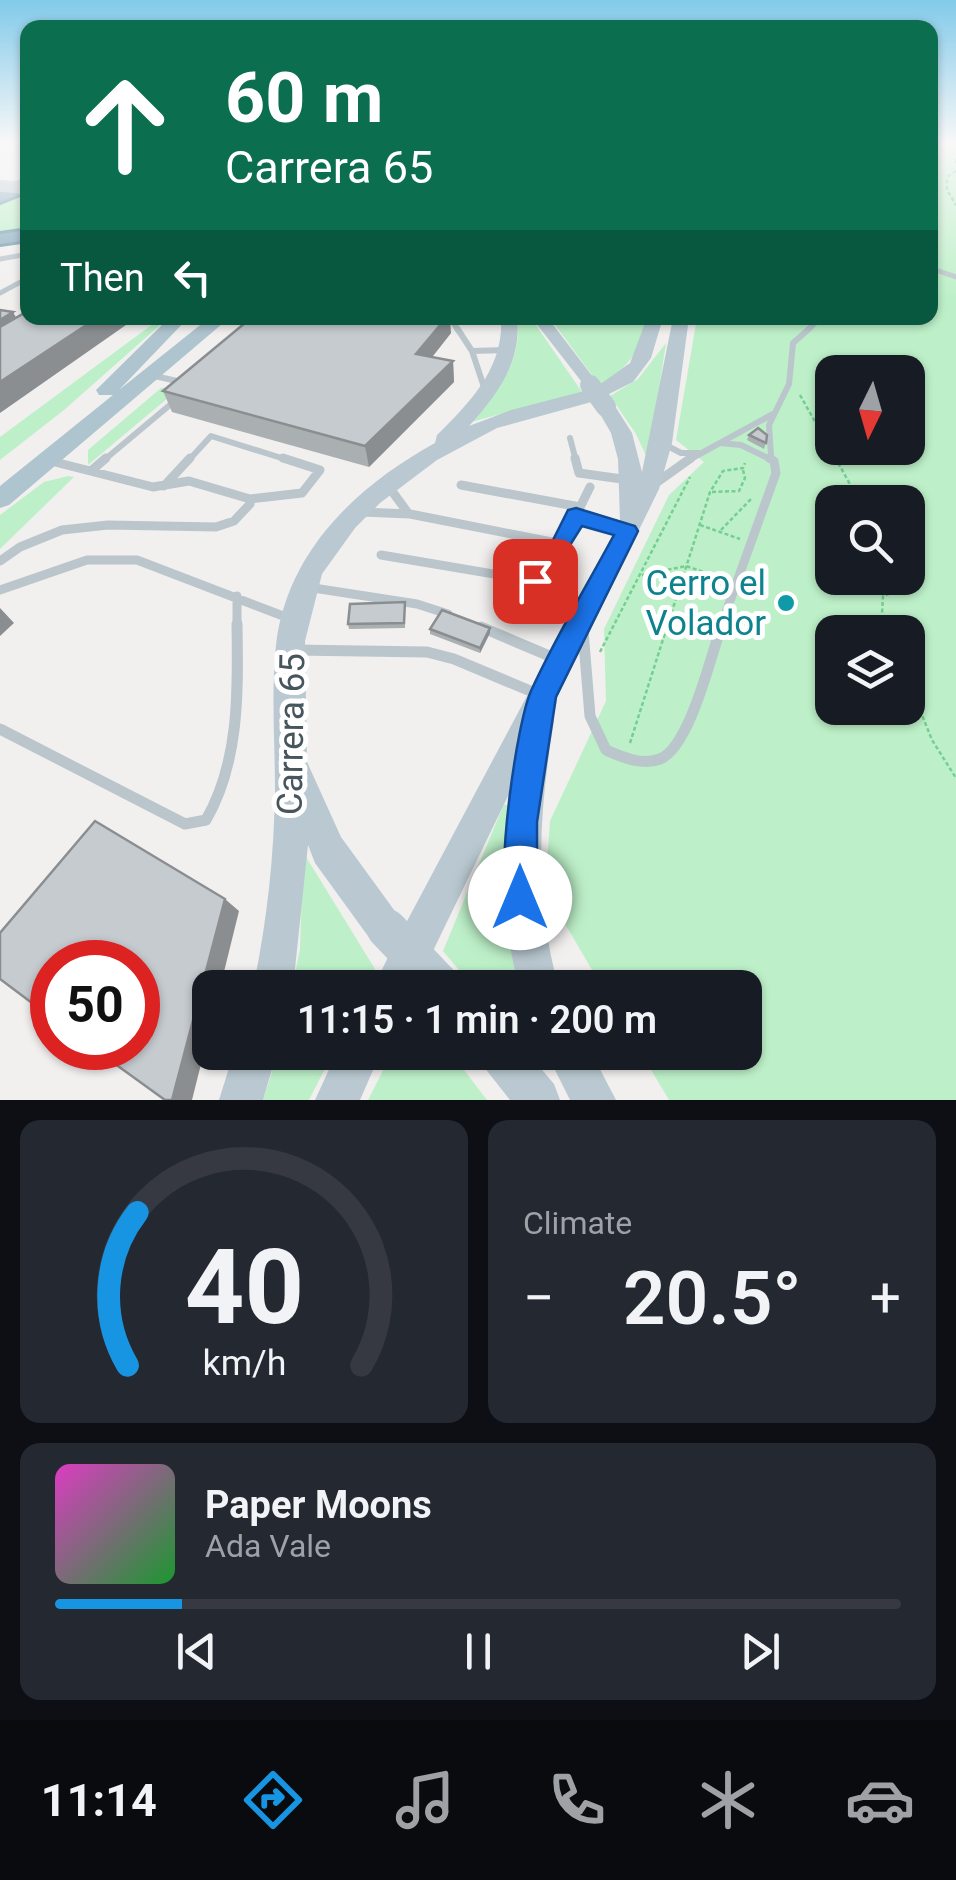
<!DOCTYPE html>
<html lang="en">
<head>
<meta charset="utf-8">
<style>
  body { margin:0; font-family:Roboto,sans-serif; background:#242831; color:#f1f3f6; height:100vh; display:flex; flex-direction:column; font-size:38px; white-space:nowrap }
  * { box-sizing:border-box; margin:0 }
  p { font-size:32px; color:#9ea1a6 }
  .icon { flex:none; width:55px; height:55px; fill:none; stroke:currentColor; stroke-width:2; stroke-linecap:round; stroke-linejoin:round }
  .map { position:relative; height:1100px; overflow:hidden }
  .drawer { display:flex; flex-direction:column; gap:20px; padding:20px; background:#0d0f14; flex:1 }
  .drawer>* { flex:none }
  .guide { position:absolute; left:20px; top:20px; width:918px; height:305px; border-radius:20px; box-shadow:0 2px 8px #0004; background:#0b6e4f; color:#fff; overflow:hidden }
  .needle { width:65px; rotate:185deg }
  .fabs { position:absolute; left:815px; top:355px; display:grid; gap:20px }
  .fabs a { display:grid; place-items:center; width:110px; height:110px; border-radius:20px; background:#171b24; box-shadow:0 2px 8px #0004; font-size:50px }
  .speed { position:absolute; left:30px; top:940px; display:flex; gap:20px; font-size:50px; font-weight:700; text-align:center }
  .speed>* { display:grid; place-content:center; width:130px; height:130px; border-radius:50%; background:#171b24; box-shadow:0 2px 8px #0004; line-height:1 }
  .speed .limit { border:15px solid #d22; background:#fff; color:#111 }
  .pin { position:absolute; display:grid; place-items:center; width:85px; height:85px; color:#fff; margin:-42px; border-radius:20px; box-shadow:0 5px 15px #0006 }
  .me { position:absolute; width:110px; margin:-55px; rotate:0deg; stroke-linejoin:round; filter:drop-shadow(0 0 8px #0008) }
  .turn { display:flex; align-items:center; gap:35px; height:210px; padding:0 40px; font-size:45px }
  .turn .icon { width:130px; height:130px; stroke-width:2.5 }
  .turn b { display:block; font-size:70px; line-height:85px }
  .then { display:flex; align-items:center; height:95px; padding:0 40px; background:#0003; gap:20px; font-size:38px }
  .big { font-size:75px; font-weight:600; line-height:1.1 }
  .drawer .card { flex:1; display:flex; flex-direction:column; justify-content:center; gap:15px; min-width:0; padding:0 35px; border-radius:20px; background:#242831 }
  .drawer .dial { align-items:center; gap:0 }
  .dial svg { height:260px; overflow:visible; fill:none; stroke:#363941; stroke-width:7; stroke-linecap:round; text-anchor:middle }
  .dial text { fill:#f1f3f6; stroke:none }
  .song { display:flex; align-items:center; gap:30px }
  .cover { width:120px; height:120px; border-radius:15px; background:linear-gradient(135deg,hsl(310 70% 55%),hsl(130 70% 35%)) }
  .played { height:10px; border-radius:5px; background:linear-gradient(90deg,#1795e3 15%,#363941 15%) }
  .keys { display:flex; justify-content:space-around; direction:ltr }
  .heat { display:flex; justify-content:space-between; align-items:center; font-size:55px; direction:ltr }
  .drawer .tiles { flex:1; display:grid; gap:20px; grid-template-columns:1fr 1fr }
  .card:last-child { grid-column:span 2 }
  .trip { position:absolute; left:192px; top:970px; width:570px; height:100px; border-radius:20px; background:#171b24; box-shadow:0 2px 8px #0004; font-weight:600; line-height:100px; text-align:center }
  .tabs { display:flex; height:160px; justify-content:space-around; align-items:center; background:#090b0e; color:#9ea1a6 }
  .tabs .icon { width:70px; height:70px }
  .tabs .active { color:#1795e3 }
  .tabs b { font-size:45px; color:#f1f3f6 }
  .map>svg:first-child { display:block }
  .green { fill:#bdf0c8; fill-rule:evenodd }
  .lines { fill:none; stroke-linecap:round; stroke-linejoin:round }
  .highway-casing { stroke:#7197aa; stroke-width:6 }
  .path { stroke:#75ce92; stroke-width:2.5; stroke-dasharray:4 2.5; stroke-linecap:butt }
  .lane-far3 { stroke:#bac6cc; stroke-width:5 }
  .lane-far2 { stroke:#bac6cc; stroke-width:6 }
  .lane-far1 { stroke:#bac6cc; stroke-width:9 }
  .lane { stroke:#bac6cc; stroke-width:11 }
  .secondary { fill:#bac9d1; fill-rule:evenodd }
  .primary { fill:#aec4ce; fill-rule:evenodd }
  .highway { fill:#86acbe; fill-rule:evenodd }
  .secondary-bridge-far2 { stroke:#bac9d1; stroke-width:12 }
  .secondary-bridge-far1 { stroke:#bac9d1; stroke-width:20 }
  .secondary-bridge { stroke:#bac9d1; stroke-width:40 }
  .wall { fill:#aaafb2 }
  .shaded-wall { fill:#8b8e91 }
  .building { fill:#c6cbcf; stroke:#8b8e91; stroke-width:2.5 }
  .route { fill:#1a73e8; stroke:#114b97; stroke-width:2.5 }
  .culture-dot { fill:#0f9aa8; stroke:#fff; stroke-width:4 }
  .labels { text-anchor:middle; stroke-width:10; stroke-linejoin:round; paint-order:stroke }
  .culture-label { font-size:35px; fill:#0d838f; stroke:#fff; text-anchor:end }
  .street-label { font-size:35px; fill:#47565d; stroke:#fff }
</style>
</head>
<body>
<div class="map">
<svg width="956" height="1100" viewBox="0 0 956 1100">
  <rect width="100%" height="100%" fill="#f2efef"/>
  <path class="green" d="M 930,145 L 956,145 L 956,1100 L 669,1100 L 641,1053 L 745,1052 L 745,988 L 602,987 L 550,898 L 547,862 L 550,821 L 606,701 L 604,629 L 669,495 L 704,462 L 676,440 L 697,318 L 930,318 ZM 832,372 L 908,372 L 908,448 L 832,448 ZM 832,502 L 908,502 L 908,578 L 832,578 ZM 832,632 L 908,632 L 908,708 L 832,708 Z
    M 9,197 L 27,199 L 27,233 L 0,238 L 0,200 Z
    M 161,318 L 168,318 L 64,410 L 0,460 L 0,437 Z
    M 517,318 L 531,318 L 582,392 L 471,422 C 498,389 523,362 517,318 Z
    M 550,318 L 647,318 C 640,353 629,366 600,386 Z
    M 666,343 L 648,460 L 636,434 L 610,396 L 638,379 Z
    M 181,387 L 88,465 L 88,450 L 161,388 Z
    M 68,476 L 74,477 L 0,549 L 0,515 L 44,482 Z
    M 504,804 L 513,809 L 526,987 L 473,987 L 443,951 Z
    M 303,852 L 375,969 L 365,987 L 292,988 L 300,949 Z
    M 278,1053 L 333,1053 L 309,1100 L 263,1100 Z
    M 392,1053 L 451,1053 L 487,1100 L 368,1100 Z"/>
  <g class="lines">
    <defs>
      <path id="highway" d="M 28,180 L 28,191 L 0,202 L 0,191 Z
        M 28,230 L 28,240 L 0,244 L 0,234 Z"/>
    </defs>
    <use href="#highway" class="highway-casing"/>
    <path class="path" d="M 956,159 L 956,165
      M 956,171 L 947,177 L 947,190 L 956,205
      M 800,395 L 860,502
      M 712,492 L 739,491 L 745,478 L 743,470
      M 700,525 L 740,539
      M 721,530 L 751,499
      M 642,575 L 686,566 L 721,578
      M 881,632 L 883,596 L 913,585 L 908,577
      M 600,652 L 690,477
      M 908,680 L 932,740 L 956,778
      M 630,743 L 710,492 L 723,471 L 743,468 L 745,463"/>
    <path class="lane-far3" d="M 0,259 L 28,254
      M 930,268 L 956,277
      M 0,293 L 28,278
      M 450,318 L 458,331
      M 807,331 L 821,318"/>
    <path class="lane-far2" d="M 457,328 L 472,351 L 485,390
      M 472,351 L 506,350
      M 150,375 L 186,383
      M 570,438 L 576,461
      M 662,443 L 681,453 L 699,453
      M 720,443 L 741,445 L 774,461
      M 771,455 L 769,425 L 789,384 L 793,343 L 810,328
      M 47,460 L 51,461
      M 103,461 L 177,399
      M 188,461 L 211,436 L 291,461
      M 687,461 L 773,414"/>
    <path class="lane-far1" d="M 575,458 L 579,473 L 629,480
      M 91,471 L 106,458
      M 461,485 L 580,507
      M 653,485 L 691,458
      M 164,486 L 190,458
      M 389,487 L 408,513
      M 250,499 L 302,493 L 320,470 L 283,458
      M 361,512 L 410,514 L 562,544
      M 576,516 L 624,530
      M 381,555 L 535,581 L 562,544 L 590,487
      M 0,561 L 20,547 L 62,530 L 108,525 L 216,527 L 234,521 L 250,504 L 250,499 L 189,481 L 153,487 L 47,460
      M 307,587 L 417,604 L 448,614
      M 0,590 L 87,560 L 137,560 L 291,619
      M 237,596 L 237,626
      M 721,626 L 776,473 L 774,461 L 769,458"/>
    <path class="lane" d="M 481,627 L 559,660
      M 583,631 L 590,716 L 606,750 C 622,757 642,766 660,759 C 690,747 711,655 722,624
      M 294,650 L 427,652 L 454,659 L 540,695
      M 0,729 L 185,824 L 206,820 C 240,761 238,690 237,624"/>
    <path class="secondary" d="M 501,318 L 517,318 C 522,362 497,395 469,426 L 511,410 L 588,390 L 532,318 L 548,318 L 599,385 L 630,363 L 647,318 L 663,318 L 651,358 L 633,382 L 595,401 L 497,428 L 437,460 L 380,503 L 355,528 L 322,574 L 305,641 L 307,762 L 341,837 L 405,925 L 620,521 L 618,459 L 611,433 L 596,407 L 606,401 L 613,403 L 632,433 L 642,472 L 673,318 L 689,318 L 672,443 L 659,489 L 550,712 L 554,721 C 539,812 533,898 559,988 L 519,988 C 502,922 501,861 509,794 L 415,988 L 373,988 L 394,945 L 387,948 L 373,943 L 315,863 L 308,845 L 293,988 L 253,988 C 267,922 274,857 275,790 C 275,742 271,693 276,645 C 287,551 357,486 435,443 L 437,435 C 470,402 504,368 501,318 Z
      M 234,1052 L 277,1052 L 263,1100 L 219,1100 Z
      M 337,1052 L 381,1052 L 360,1100 L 315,1100 Z
      M 478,1052 L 527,1052 L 554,1084 L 560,1100 L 510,1100 L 484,1067 Z
      M 546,1052 L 591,1052 L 616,1100 L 570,1100 Z"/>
    <path class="primary" d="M 169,318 L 188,318 L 119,390 L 209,318 L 229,318 L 9,505 L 0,508 L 0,486 L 113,395 L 99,395 L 96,390 Z"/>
    <use href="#highway" class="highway"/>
    <path class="secondary-bridge-far2" d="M 0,186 L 28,188"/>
    <path class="secondary-bridge-far1" d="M 590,385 L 606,407"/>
    <path class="secondary-bridge" d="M 387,929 L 443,988"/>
  </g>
  <path class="wall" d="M 451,333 L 432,357 L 453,361 L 454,382 L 369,467 L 172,412 L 163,391 Z
    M 749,435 L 766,443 L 764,449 L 747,440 Z
    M 405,602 L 405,628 L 349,629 L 348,624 Z
    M 430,629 L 490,633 L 480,653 L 430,634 Z"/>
  <path class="shaded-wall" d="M 13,312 L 22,328 L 0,341 L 0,320 Z
    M 97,318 L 136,318 L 0,413 L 0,382 Z
    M 446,318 L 450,318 L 451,333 L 418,375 L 416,354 Z
    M 453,361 L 454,382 L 369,467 L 365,446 Z
    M 0,608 L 14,623 L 0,636 Z
    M 490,628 L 490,633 L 480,653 L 480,648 Z
    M 225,899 L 239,911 L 220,988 L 210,988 L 210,1028 L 192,1100 L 172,1100 Z"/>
  <path class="building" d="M 0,310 L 13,312 L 0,320 Z
    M 28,311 L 28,318 L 97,318 L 0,382 L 0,327 Z
    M 251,318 L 446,318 L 416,354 L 453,361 L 365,446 L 163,391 Z
    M 758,428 L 767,435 L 766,443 L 749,435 Z
    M 405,602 L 404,623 L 348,624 L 350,604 Z
    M 442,610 L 490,628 L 480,648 L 430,629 Z
    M 95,821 L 225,899 L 172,1100 L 165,1100 L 93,1048 L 138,1048 L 138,962 L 52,962 L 52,1018 L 0,979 L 0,933 Z"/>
  <linearGradient id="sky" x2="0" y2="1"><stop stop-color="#82caea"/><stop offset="0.48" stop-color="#f9f8f8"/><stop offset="1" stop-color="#f9f8f8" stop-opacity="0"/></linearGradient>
  <rect width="956" height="299" fill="url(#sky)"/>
  <path class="route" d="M 576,508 L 635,526 L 638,531 L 556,697 L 537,822 L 537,898 L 532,910 L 520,915 L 508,910 C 495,879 516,725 531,691 C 555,638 586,587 614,535 L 582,526 L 543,588 L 526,588 L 523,581 L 553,540 L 568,510 Z"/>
  <circle class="culture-dot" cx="786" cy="603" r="10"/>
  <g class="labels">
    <g class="culture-label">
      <text x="766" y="595">Cerro el<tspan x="766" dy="40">Volador</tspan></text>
    </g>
    <g class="street-label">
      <text transform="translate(291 734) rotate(-89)" y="12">Carrera 65</text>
    </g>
  </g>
</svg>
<div class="fabs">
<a><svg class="needle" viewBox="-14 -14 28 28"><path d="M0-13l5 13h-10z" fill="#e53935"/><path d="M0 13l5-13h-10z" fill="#9ea1a6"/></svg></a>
<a><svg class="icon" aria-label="search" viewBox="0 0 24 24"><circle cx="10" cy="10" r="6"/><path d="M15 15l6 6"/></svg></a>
<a><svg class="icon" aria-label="layers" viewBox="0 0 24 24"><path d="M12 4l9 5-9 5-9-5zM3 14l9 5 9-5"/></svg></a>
</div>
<div class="speed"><div class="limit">50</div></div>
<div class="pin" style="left:535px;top:581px;background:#d93025"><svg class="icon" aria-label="arrive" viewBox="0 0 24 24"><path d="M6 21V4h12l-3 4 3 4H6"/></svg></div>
<svg class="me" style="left:520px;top:898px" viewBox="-20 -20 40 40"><circle r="19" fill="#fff"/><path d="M0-13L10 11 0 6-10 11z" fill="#1a73e8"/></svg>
<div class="trip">11:15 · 1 min · 200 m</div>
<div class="guide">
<div class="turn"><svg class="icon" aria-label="ahead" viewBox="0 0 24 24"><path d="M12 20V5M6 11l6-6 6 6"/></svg><div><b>60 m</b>Carrera 65</div></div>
<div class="then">Then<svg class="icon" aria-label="left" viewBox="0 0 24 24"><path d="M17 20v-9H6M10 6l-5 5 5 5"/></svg></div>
</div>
</div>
<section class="drawer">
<div class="tiles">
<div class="card dial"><svg viewBox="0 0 100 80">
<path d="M14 69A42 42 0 1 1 86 69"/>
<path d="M14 69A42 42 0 0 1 17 22" stroke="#1795e3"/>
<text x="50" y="56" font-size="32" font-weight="700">40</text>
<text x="50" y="72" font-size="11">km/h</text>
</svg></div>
<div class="card"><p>Climate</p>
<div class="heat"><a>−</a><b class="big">20.5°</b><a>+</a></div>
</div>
<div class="card">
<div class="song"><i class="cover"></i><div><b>Paper Moons</b><p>Ada Vale</p></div></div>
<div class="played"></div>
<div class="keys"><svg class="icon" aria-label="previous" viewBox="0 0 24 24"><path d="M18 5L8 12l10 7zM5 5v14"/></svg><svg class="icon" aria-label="pause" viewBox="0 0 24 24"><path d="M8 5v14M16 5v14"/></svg><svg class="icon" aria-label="next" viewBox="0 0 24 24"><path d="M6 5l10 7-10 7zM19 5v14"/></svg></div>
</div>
</div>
</section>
<nav class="tabs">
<b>11:14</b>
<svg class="icon active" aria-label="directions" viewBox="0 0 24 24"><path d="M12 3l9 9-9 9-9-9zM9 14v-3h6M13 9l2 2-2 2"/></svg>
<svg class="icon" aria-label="music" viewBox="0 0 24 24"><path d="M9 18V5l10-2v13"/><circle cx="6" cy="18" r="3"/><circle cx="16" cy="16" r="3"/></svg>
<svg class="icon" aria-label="phone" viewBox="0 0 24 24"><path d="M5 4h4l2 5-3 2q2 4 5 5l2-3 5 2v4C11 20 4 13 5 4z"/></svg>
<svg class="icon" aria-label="climate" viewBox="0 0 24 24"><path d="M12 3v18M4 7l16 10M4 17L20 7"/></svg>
<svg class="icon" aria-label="car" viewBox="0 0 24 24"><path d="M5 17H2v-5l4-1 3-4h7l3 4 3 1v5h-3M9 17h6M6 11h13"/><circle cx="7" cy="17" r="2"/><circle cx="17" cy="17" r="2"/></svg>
</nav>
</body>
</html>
